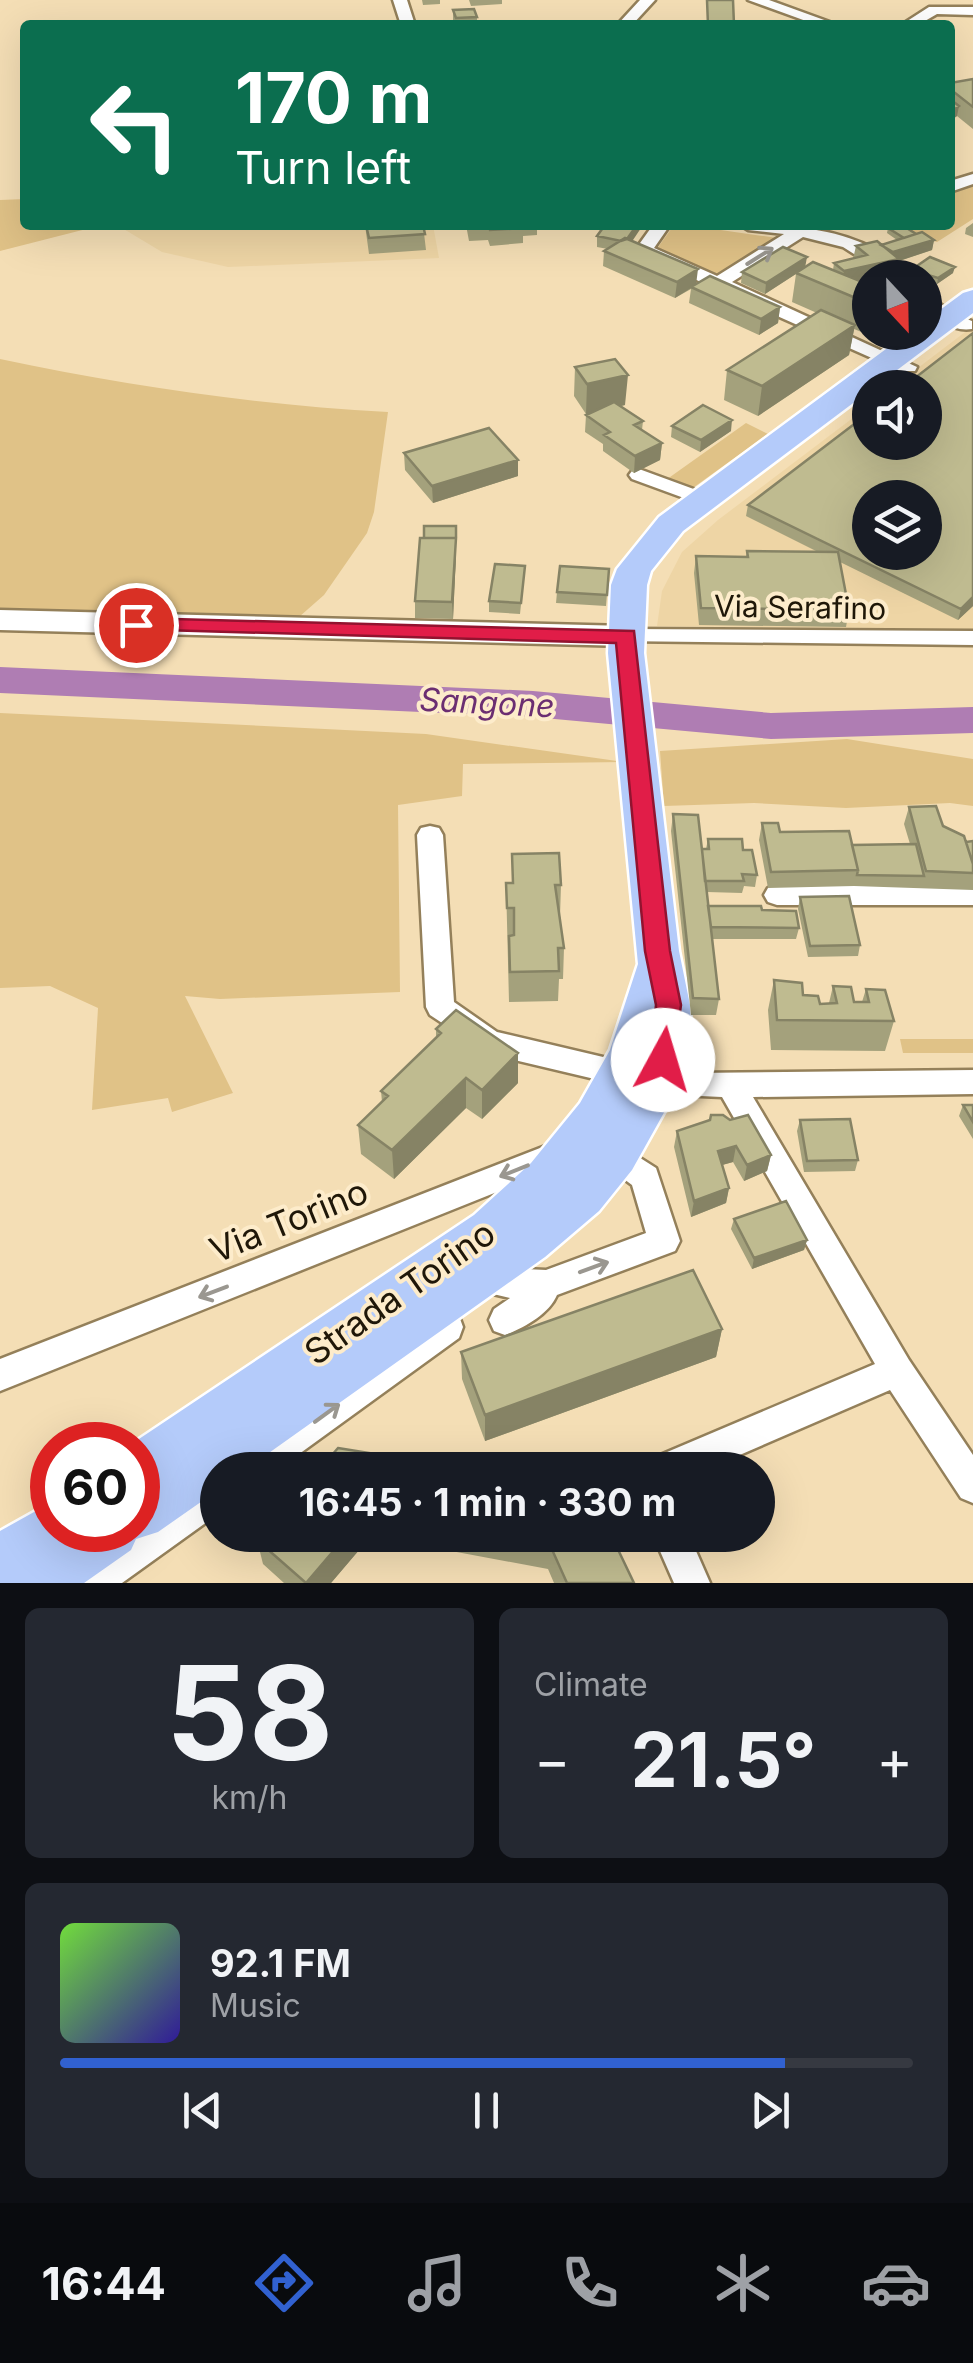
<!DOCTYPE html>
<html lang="en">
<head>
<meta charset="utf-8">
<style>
  body { margin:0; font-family:Inter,sans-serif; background:#242831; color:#f1f3f6; height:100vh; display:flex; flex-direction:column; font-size:38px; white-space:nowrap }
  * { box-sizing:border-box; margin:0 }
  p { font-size:32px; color:#9ea1a6 }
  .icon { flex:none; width:55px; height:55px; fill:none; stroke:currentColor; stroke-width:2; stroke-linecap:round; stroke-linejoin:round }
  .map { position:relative; height:1583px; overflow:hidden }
  .drawer { display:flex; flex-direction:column; gap:25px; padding:25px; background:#0d0f14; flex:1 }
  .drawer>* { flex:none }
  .guide { position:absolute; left:20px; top:20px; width:935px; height:210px; border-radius:10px; box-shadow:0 10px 40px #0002; background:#0b6e4f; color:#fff; overflow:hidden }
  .needle { width:65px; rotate:158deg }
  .tools { position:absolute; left:852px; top:260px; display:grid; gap:20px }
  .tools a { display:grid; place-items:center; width:90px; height:90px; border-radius:50%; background:#171b24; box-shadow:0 10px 40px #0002; font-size:50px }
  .speed { position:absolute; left:30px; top:1422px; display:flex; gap:20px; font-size:50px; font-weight:700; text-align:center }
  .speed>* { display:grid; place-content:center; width:130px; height:130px; border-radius:50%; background:#171b24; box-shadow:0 10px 40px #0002; line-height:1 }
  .speed .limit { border:15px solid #d22; background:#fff; color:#111 }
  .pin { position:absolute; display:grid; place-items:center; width:85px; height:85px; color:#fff; margin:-42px; border:5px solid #fff; border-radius:50%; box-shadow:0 2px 10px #0007 }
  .me { position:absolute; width:110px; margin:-55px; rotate:6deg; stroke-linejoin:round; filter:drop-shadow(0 0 8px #0008) }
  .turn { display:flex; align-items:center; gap:35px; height:210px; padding:0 50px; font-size:45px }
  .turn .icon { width:130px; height:130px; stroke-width:2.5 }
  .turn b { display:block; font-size:70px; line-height:85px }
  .big { font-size:75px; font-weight:700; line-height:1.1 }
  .drawer .tile { flex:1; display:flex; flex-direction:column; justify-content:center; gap:15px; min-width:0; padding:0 35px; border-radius:15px; background:#242831 }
  .drawer .dial { align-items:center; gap:0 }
  .dial b { font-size:130px; line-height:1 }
  .song { display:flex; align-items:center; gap:30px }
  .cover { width:120px; height:120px; border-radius:15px; background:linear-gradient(135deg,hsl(100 70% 55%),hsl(250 70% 35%)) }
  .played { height:10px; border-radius:5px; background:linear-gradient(90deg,#3161d0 85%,#363941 85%) }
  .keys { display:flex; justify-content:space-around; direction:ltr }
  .heat { display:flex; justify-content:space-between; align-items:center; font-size:55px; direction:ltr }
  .drawer .tiles { flex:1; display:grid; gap:25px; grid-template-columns:1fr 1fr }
  .tile:last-child { grid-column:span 2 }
  .trip { position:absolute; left:200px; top:1452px; width:575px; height:100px; border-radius:50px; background:#171b24; box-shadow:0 10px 40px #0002; font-weight:700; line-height:100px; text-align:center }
  .tab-bar { display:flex; height:160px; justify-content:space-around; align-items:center; background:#090b0e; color:#9ea1a6 }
  .tab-bar .icon { width:70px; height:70px }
  .tab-bar .active { color:#3161d0 }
  .tab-bar b { font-size:45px; color:#f1f3f6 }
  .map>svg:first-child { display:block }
  .built { fill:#eed5a5; fill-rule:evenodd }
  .green { fill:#e0c287 }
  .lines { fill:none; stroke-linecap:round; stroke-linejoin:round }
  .river { fill:#af7db3; fill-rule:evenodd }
  .street-casing { stroke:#94805a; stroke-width:5 }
  .secondary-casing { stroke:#94805a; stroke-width:5 }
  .primary-casing { stroke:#fff; stroke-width:5 }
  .street { fill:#fff; fill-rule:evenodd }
  .secondary { fill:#fff; fill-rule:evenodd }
  .primary { fill:#b4cbfa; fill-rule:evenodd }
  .wall { fill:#a4a17c }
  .shaded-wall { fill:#868365 }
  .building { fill:#bfbb90; stroke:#868365; stroke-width:2.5; fill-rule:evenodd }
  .oneway { stroke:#9a9790 }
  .route { fill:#e11d48; stroke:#92132f; stroke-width:2.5 }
  .labels { text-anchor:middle; stroke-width:8; stroke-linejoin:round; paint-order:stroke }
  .street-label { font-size:30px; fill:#1f1708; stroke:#fdeccb }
  .water-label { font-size:32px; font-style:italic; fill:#6b2e72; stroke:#fdeccb }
  .near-street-label { font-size:35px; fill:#1f1708; stroke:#fdeccb }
</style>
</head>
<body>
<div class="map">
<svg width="973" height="1583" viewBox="0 0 973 1583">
  <rect width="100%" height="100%" fill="#f4deb5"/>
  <path class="built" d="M 117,225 L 433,225 L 439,258 L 228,267 L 162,252 Z
    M 973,326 L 973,629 L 657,626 L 662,591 L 682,552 L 718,520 L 870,405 L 870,442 L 925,442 L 925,388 L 893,387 ZM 870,498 L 925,498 L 925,552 L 870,552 Z"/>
  <path class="green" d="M 973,184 L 973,219 L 937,242 L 889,225 L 950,225 L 950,192 Z
    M 25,199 L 25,225 L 102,225 L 0,251 L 0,200 Z
    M 674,225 L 686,225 L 777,238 L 717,275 L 656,250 Z
    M 0,359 C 127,386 258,405 388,412 L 374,512 L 367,533 L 324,595 L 299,617 L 0,608 Z
    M 746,423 L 768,434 L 690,490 L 663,482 Z
    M 0,713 L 426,734 L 624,762 L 463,764 L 462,796 L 398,805 L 400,992 L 220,999 L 185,996 L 233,1093 L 172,1112 L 168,1098 L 92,1110 L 98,1008 L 50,986 L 0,988 Z
    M 847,739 L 973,759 L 973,806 L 950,803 L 846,808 L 754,803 L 664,806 L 660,751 Z
    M 900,1039 L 973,1039 L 973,1053 L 903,1053 Z"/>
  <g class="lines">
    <path class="river" d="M 0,667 L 533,691 L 771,713 L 973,707 L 973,733 L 771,739 L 533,717 L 0,693 Z"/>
    <defs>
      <path id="street" d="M 393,0 L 407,0 L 415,25 L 401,25 Z
        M 640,0 L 655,0 L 632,25 L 617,25 Z
        M 748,0 L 769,0 L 838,25 L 817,25 Z
        M 929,7 L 973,7 L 973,15 L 937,14 L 918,25 L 901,25 Z
        M 973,174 L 973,184 L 950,192 L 950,181 Z
        M 653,225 L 670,225 L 654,248 L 717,276 L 784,234 L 748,230 L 740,225 C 801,225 867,229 913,278 L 892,278 L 843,247 L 803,237 L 732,282 L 917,367 L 915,371 L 901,371 L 638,254 L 635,250 Z
        M 925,292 L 953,314 L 972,321 L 972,329 C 952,332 938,319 925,307 Z
        M 639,469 L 710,495 L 713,499 L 703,505 L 632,479 L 629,475 L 632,471 Z
        M 627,629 L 973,631 L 973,645 L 619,641 L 616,636 Z
        M 430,826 L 439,828 L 443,835 L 454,1002 L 497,1032 L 658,1070 L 693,1073 L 973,1070 L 973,1094 L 753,1097 L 909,1360 L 973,1455 L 973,1503 L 961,1498 L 890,1390 L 705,1470 L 648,1470 L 653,1458 L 875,1364 L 722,1097 L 658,1094 L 489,1054 L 430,1015 L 426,1007 L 417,835 L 421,828 Z
        M 777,885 L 973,885 L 973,905 L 777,905 L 768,902 L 764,895 L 768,888 Z
        M 558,1141 L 569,1145 L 573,1154 L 569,1163 L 0,1391 L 0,1359 Z
        M 615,1142 L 656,1168 L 680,1241 L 675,1251 L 557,1295 C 549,1314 524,1328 505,1335 L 494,1331 L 489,1320 L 494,1309 L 510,1298 L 489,1293 L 484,1283 L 489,1273 L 500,1268 L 546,1270 L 646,1233 L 632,1185 L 604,1164 L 600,1155 L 604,1146 Z
        M 447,1312 L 459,1316 L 463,1327 L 459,1338 L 277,1470 L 231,1470 L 236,1458 Z
        M 218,1475 L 218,1514 L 122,1583 L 73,1583 L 78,1570 Z
        M 653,1535 L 689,1535 L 710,1583 L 674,1583 Z"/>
      <path id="secondary" d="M 0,610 L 627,626 L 638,629 L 643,636 L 638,643 L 627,646 L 0,630 Z"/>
      <path id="primary" d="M 973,290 L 973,313 L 683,531 L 651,571 L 647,585 L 644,653 L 679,951 L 690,1005 L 691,1038 L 681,1082 L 632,1170 L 599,1211 L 545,1257 L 245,1470 L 218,1470 L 218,1490 L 158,1532 L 136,1539 L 131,1550 L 84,1583 L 0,1583 L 0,1531 L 52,1502 L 52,1530 L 138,1530 L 138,1445 L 130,1445 L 474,1215 L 531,1163 L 580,1103 L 610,1050 L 638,964 L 608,653 L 611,585 L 617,569 L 659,517 L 909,332 L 925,332 L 925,321 L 963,293 Z"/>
    </defs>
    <use href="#street" class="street-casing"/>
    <use href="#secondary" class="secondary-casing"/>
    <use href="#primary" class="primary-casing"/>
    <use href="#street" class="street"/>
    <use href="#secondary" class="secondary"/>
    <use href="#primary" class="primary"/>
  </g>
  <path class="wall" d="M 422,0 L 440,0 L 440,4 L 423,5 Z
    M 469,0 L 502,0 L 502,4 L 471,6 Z
    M 453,10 L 477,17 L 477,25 L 455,25 L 453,20 Z
    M 973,79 L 973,129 L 957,116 L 950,121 L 950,83 Z
    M 973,223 L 973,237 L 965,234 L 966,228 Z
    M 365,225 L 423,225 L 426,250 L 369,254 Z
    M 466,225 L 537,225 L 537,235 L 523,236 L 523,243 L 490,246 L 488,240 L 469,241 Z
    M 888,228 L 934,240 L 932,250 L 899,261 L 895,278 L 870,278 L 870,332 L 869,335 L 854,329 L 849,355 L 758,416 L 724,400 L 727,370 L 817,313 L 792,302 L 796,274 L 765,294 L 741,283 L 742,272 L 806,267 L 833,270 L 834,263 L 853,259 L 856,246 L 882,244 L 897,240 L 887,233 Z
    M 597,236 L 632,241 L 697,284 L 780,307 L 778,323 L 759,335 L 689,303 L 691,289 L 675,298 L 603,266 L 604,251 L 608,249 L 597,247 Z
    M 911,270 L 953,273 L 937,284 L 925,280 L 925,278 L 910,276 Z
    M 973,333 L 973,606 L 958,620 L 840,562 L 849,610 L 846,627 L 699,625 L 694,573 L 696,556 L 746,557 L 747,551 L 818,552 L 746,516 L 748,505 Z
    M 575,367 L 625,405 L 621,406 L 643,421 L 642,430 L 662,443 L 660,460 L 634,473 L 603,451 L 603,444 L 585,432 L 586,415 L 591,413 L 586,414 L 574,396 Z
    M 672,426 L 731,431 L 700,452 L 671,437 Z
    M 404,453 L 518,460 L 518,476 L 433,503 L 405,470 Z
    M 456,526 L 456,555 L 453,619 L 415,618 L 415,601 Z
    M 525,566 L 520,614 L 489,612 L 489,601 Z
    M 609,569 L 606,606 L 556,603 L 557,592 Z
    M 909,807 L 943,826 L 966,842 L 973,841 L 973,890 L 854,886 L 768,888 L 759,840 L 762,823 L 780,832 L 852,845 L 910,844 L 904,824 Z
    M 673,814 L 702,849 L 706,849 L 708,839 L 743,850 L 757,875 L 755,887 L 744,886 L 742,893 L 707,892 L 708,906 L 762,910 L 799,928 L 796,939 L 712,939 L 719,999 L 716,1015 L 691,1015 L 671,831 Z
    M 512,854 L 561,885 L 560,916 L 564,948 L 563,979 L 559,979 L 558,1001 L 509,1002 L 506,883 L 512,883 Z
    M 800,897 L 860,945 L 858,956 L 808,957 L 798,909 Z
    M 774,980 L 820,1004 L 829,1003 L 833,986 L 854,1002 L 862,1002 L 866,989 L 894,1021 L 885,1051 L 771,1050 L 768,1010 Z
    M 436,1029 L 518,1053 L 518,1083 L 482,1119 L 466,1108 L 394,1179 L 361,1154 L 358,1125 L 382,1102 L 381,1091 L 436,1038 Z
    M 963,1105 L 973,1105 L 973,1139 L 959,1116 Z
    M 800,1120 L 858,1160 L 855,1171 L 804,1172 L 797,1131 Z
    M 677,1131 L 771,1155 L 767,1171 L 744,1181 L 733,1162 L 722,1165 L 729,1188 L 726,1203 L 691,1217 L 674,1147 Z
    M 734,1219 L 807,1240 L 804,1250 L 752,1269 L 731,1229 Z
    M 722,1329 L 716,1357 L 485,1441 L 462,1379 L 461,1352 Z
    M 261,1535 L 611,1535 L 634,1583 L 554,1583 L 548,1569 L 371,1536 L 331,1583 L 284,1583 L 263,1564 L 257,1540 Z"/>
  <path class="shaded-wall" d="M 959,106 L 957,116 L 950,121 L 950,113 Z
    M 637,225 L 643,225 L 625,252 L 625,241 Z
    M 934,240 L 932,250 L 899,261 L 895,278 L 870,278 L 870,285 L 840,292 L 844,271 L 893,252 Z
    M 807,257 L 805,268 L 765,294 L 766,283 Z
    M 955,267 L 953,273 L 937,284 L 938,278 Z
    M 698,269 L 696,285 L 675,298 L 677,282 Z
    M 780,307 L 778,323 L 759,335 L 761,319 Z
    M 855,325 L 849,355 L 758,416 L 762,386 Z
    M 628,375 L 625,405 L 586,414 L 587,384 Z
    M 732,420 L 731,431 L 700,452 L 701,440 Z
    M 662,443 L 660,460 L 634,473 L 635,456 Z
    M 518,460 L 518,476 L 433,503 L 432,486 Z
    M 456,526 L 456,555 L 453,619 L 452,602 Z
    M 973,597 L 973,606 L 958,620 L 961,609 Z
    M 518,1053 L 518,1083 L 482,1119 L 482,1090 Z
    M 466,1078 L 466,1108 L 394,1179 L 392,1150 Z
    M 736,1146 L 733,1162 L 715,1167 L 718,1151 Z
    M 771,1155 L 767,1171 L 744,1181 L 747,1165 Z
    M 729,1188 L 726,1203 L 691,1217 L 694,1201 Z
    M 807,1240 L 804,1250 L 752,1269 L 754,1258 Z
    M 722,1329 L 716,1357 L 485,1441 L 485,1415 Z
    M 347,1535 L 371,1536 L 331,1583 L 306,1583 Z"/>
  <path class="building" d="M 707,0 L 733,0 L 734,25 L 708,25 Z
    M 474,9 L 477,17 L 456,18 L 453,10 Z
    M 973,79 L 973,107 L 950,89 L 950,83 Z
    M 950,99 L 959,106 L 950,113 Z
    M 366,225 L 423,225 L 425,234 L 369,238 Z
    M 488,225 L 523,225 L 523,228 L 490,230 Z
    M 605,225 L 637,225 L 627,239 L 621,241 L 597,236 Z
    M 897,225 L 902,225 L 916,234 L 904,238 L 888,228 Z
    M 922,232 L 934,240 L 893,252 L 881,245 Z
    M 625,238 L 698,269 L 677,282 L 604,251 Z
    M 877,241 L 899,259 L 844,271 L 834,263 L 867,255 L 856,246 Z
    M 783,247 L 807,257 L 766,283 L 742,272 Z
    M 930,257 L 955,267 L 938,278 L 911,270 Z
    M 813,262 L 870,285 L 870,304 L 796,273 Z
    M 710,276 L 780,307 L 761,319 L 691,287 Z
    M 821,310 L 855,325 L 762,386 L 727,370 Z
    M 973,333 L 973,597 L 961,609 L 748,505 L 870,412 L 870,442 L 925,442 L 925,388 L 902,388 ZM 870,498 L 925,498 L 925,552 L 870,552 Z
    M 615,359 L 628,375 L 587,384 L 575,367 Z
    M 614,402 L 643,421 L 634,425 L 662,443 L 635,456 L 604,435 L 610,432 L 586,415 Z
    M 703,405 L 732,420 L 701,440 L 672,426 Z
    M 489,428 L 518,460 L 432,486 L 404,453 Z
    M 424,526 L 456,526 L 456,538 L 424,538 Z
    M 420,538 L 456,538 L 452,602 L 415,601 Z
    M 747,551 L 838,552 L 849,610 L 701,608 L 696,556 L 748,557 Z
    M 495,564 L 525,566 L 521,603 L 489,601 Z
    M 560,566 L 609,569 L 607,595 L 557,592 Z
    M 936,806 L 943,826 L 964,836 L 973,864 L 973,873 L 926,871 L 909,807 Z
    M 673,814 L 698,815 L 719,999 L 693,998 Z
    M 762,823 L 778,823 L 780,832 L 849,831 L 858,870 L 771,872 Z
    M 708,839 L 742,839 L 743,850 L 752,850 L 757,875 L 742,874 L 744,881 L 705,881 L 702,849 L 709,849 Z
    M 973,841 L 973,864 L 966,842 Z
    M 916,844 L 924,876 L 857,875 L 858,870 L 852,845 Z
    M 559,853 L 561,885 L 555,885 L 564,948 L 558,948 L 559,971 L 510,972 L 509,936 L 514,935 L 514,908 L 507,908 L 506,883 L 513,883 L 512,854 Z
    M 849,896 L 860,945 L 810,946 L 800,897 Z
    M 708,906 L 761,906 L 762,910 L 796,911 L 799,928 L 711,927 Z
    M 774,980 L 802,983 L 803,995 L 818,996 L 820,1004 L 837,1003 L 833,986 L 851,987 L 854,1002 L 869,1002 L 866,989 L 885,990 L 894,1021 L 777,1020 Z
    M 456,1010 L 518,1053 L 482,1090 L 466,1078 L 392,1150 L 358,1125 L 388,1096 L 381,1091 L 441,1033 L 436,1029 Z
    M 963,1105 L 973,1105 L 973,1122 Z
    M 711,1115 L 723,1115 L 730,1120 L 748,1115 L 771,1155 L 747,1165 L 736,1146 L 718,1151 L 729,1188 L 694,1201 L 677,1131 L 710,1120 Z
    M 850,1119 L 858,1160 L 807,1161 L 800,1120 Z
    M 786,1201 L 807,1240 L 754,1258 L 734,1219 Z
    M 693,1270 L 722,1329 L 485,1415 L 461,1352 Z
    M 338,1448 L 474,1470 L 319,1470 Z
    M 261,1535 L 347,1535 L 306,1583 L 257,1540 Z
    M 495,1535 L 611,1535 L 634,1583 L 567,1583 L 550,1545 Z"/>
  <defs><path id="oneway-shaft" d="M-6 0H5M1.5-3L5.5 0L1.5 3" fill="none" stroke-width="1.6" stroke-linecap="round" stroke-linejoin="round" transform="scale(2.5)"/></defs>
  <g class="oneway">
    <use href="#oneway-shaft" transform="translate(760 256) rotate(-32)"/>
    <use href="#oneway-shaft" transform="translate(514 1171) rotate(158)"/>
    <use href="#oneway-shaft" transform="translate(594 1267) rotate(-20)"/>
    <use href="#oneway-shaft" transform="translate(213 1292) rotate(159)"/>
    <use href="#oneway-shaft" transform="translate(327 1413) rotate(-36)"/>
  </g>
  <path class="route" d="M 136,618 L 634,631 L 670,951 L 681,1005 L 672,1068 L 663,1071 L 653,1068 L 650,1060 L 656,1005 L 645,951 L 616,643 L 128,629 L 125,625 Z"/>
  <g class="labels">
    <g class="street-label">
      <text transform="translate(800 608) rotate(1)" y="10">Via Serafino</text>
    </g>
    <g class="water-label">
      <text transform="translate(487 703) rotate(3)" y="11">Sangone</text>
    </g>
    <g class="near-street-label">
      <text transform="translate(289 1221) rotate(-22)" y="12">Via Torino</text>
      <text transform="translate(400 1293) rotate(-35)" y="12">Strada Torino</text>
    </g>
  </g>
</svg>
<div class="tools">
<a><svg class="needle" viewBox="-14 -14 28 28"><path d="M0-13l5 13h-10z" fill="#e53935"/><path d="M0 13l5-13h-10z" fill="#9ea1a6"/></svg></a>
<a><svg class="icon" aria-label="sound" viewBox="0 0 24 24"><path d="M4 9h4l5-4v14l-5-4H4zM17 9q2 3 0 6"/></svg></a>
<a><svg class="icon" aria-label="layers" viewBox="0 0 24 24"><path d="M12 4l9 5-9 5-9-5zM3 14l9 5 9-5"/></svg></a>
</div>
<div class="speed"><div class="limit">60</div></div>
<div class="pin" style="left:136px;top:625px;background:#d93025"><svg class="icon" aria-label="arrive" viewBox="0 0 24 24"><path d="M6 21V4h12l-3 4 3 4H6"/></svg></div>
<svg class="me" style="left:663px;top:1060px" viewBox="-20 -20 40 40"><circle r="19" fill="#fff"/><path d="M0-13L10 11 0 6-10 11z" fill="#e11d48"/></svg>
<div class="trip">16:45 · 1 min · 330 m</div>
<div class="guide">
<div class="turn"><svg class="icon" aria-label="left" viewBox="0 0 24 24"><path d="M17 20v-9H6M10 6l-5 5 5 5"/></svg><div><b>170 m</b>Turn left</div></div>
</div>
</div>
<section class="drawer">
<div class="tiles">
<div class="tile dial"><b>58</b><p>km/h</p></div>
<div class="tile"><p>Climate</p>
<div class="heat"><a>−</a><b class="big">21.5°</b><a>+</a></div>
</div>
<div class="tile">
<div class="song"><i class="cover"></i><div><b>92.1 FM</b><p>Music</p></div></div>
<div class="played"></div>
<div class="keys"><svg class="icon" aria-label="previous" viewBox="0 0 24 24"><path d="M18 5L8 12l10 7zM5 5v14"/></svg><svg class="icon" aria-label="pause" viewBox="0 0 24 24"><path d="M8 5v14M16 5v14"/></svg><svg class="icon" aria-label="next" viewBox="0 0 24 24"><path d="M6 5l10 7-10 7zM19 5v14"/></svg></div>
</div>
</div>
</section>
<nav class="tab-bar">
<b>16:44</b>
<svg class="icon active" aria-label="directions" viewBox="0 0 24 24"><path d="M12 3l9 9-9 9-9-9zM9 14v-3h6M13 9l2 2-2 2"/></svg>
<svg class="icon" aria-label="music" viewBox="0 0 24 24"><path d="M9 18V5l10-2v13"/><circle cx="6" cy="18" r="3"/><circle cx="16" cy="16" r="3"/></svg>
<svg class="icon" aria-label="phone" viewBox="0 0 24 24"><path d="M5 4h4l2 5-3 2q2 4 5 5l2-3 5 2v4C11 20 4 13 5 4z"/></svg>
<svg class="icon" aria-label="climate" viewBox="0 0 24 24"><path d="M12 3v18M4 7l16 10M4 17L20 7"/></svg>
<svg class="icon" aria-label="car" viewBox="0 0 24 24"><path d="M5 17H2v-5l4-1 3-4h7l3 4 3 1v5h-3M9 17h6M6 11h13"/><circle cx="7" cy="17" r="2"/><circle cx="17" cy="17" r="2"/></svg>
</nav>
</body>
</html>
